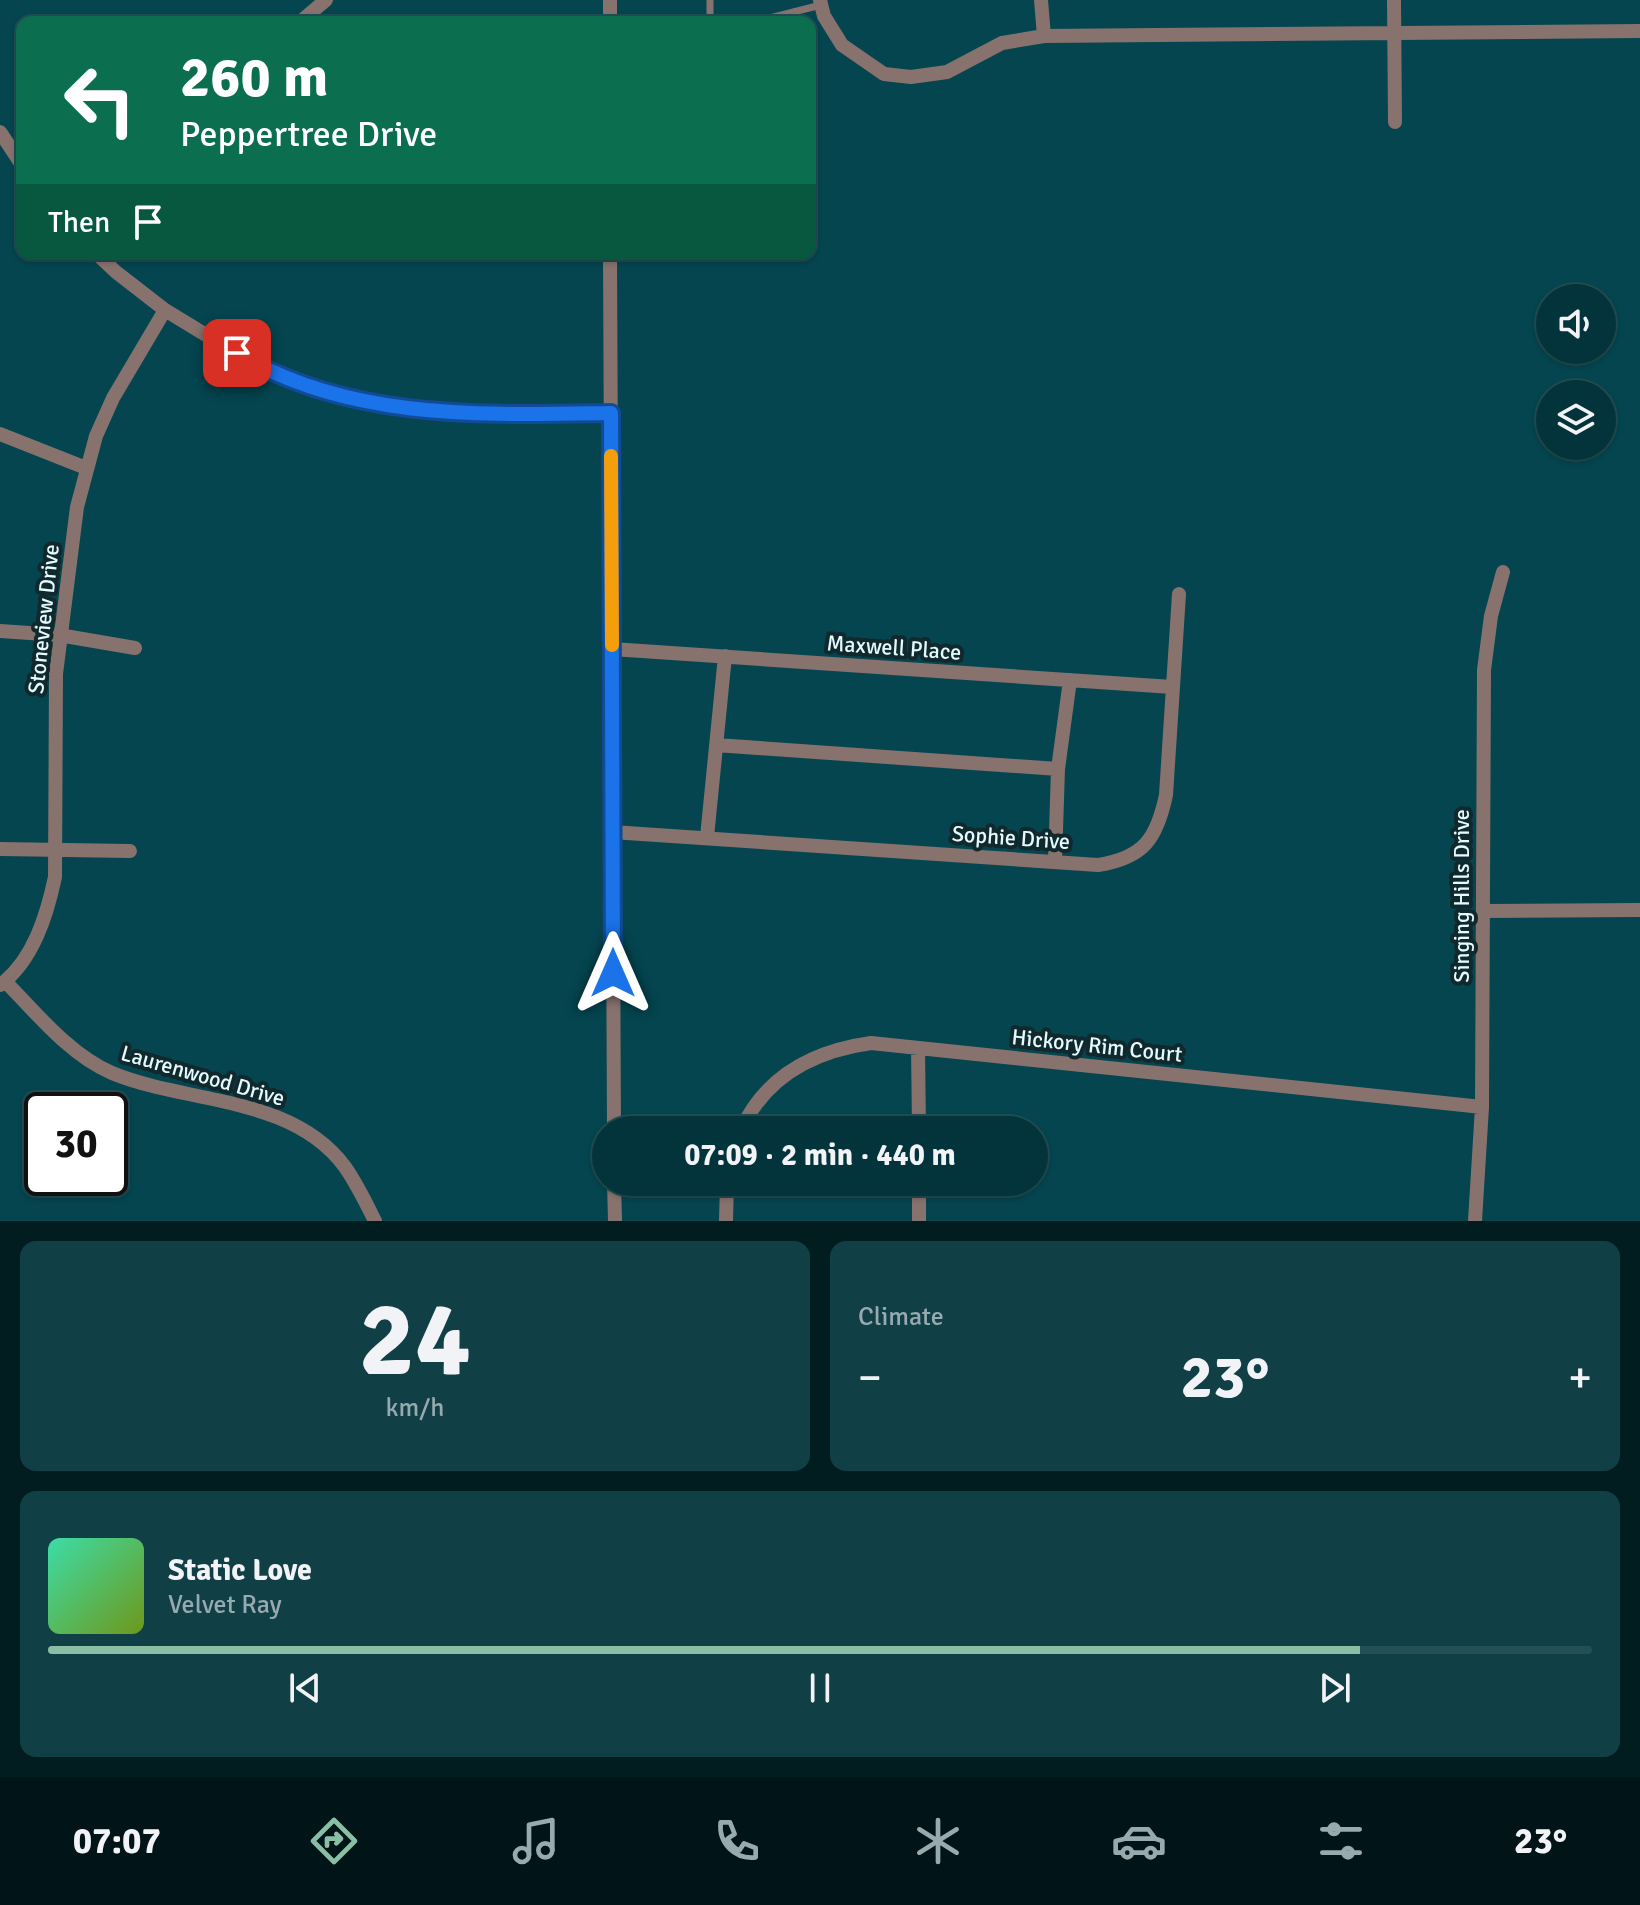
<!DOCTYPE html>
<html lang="en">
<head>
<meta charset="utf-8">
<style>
  body { margin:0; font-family:Signika,sans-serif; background:#113f46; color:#f1f3f6; height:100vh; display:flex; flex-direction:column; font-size:30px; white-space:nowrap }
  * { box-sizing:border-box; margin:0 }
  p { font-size:26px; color:#97aaaf }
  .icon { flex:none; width:44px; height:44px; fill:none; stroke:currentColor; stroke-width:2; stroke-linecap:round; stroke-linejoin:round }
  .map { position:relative; height:1221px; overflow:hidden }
  .drawer { display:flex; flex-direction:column; gap:20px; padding:20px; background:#021d20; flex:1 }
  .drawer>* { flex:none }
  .banner { position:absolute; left:16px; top:16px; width:800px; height:244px; border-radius:16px; box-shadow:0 2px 6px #0004,0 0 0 2px #244f55; background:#0b6e4f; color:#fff; overflow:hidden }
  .controls { position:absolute; left:1536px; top:284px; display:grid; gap:16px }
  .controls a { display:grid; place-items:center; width:80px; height:80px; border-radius:50%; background:#03343b; box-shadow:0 2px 6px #0004,0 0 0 2px #244f55; font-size:40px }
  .speed { position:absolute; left:24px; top:1092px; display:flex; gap:16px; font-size:40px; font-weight:700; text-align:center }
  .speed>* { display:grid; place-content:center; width:104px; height:104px; border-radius:50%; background:#03343b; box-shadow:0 2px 6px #0004,0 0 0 2px #244f55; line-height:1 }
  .speed .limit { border:4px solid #111; border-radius:12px; background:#fff; color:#111 }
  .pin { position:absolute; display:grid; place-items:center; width:68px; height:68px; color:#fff; margin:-34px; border-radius:16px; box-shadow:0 4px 12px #0006 }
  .me { position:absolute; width:88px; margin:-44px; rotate:0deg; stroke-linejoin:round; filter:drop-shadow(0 0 6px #0008) }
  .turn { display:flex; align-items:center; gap:28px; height:168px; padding:0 32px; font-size:36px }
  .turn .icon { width:104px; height:104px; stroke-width:2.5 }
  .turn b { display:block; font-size:56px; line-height:68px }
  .then { display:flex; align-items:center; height:76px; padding:0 32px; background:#0003; gap:16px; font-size:30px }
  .big { font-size:60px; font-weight:800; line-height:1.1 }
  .drawer .widget { flex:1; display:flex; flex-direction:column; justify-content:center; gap:12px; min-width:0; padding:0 28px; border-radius:16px; background:#113f46 }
  .drawer .dial { align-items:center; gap:0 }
  .dial b { font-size:104px; line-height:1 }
  .song { display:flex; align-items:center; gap:24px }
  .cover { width:96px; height:96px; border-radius:12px; background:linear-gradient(135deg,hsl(160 70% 55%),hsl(80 70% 35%)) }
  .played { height:8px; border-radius:4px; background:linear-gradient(90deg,#8abfa5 85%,#244f55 85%) }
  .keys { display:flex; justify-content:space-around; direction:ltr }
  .heat { display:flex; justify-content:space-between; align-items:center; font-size:44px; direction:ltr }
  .drawer .tiles { flex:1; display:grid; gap:20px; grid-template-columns:1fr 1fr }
  .widget:last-child { grid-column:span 2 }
  .trip { position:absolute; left:592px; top:1116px; width:456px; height:80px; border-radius:40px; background:#03343b; box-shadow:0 2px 6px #0004,0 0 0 2px #244f55; font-weight:800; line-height:80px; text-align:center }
  .tab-bar { display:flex; height:128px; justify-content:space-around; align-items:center; background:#011518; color:#97aaaf }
  .tab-bar .icon { width:56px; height:56px }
  .tab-bar .on { color:#8abfa5 }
  .tab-bar b { font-size:36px; color:#f1f3f6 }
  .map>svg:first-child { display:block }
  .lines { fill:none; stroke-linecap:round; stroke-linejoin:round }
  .service { stroke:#87726e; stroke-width:7 }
  .minor { stroke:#87726e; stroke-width:14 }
  .route-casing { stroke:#114b97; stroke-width:20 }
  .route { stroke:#1a73e8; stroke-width:14 }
  .slow { stroke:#f59e0b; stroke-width:14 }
  .labels { text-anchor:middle; stroke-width:8; stroke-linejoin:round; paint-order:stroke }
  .street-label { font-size:22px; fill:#e3fafe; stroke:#11282c }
</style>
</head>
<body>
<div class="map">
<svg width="1640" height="1221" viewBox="0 0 1640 1221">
  <rect width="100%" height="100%" fill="#04454f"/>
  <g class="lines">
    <path class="service" d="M 710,0 L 710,22
      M 754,22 L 821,5"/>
    <path class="minor" d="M 610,0 L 610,22
      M 820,0 L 824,16 L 842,45 L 884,74 L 911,77 L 947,72 L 1002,43 L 1044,36 L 1640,31
      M 1041,0 L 1044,36
      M 1394,0 L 1395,122
      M 300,22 L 326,0
      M 0,132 L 22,165
      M 97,254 L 116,272 L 165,310 L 260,368 L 339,395 L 417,411 L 516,414 L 611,413
      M 610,254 L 614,1130
      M 0,434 L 86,468
      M 0,631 L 59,635 L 135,648
      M 612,649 L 1172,687
      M 716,745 L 1058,769
      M 612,832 L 1098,865 C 1144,858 1157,838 1166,795 L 1179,594
      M 707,837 L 725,656
      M 0,849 L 130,851
      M 1055,862 L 1058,769 L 1070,680
      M 1483,911 L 1640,910
      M 5,981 C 36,1013 70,1055 112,1073 C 187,1104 292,1095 345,1167 C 357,1184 366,1203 375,1221
      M 0,985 C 33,961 47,915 55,877 L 56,674 L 77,507 L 96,436 L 113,398 L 165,310
      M 918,1048 L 919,1130
      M 741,1130 C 766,1075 814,1051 871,1043 L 1482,1107
      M 614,1182 L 615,1221
      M 919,1182 L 919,1221
      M 726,1221 L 727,1182
      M 1475,1221 L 1482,1107 L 1484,670 L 1491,616 L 1503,572"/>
  </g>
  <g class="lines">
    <defs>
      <path id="route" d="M 237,353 C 348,421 486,415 611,413 L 613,973"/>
    </defs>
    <use href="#route" class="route-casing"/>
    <use href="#route" class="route"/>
    <path class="slow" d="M 611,456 L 612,645"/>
  </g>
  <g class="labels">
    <g class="street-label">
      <text transform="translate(43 619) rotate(-84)" y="8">Stoneview Drive</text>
      <text transform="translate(894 647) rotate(4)" y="8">Maxwell Place</text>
      <text transform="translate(1011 837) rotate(4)" y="8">Sophie Drive</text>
      <text transform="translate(1461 896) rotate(-90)" y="8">Singing Hills Drive</text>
      <text transform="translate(1097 1045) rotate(6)" y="8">Hickory Rim Court</text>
      <text transform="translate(203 1075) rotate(16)" y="8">Laurenwood Drive</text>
    </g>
  </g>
</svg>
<div class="controls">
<a><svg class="icon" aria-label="sound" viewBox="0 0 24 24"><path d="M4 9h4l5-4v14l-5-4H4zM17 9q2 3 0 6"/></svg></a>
<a><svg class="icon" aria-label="layers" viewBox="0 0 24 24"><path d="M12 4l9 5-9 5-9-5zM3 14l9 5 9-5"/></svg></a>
</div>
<div class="speed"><div class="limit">30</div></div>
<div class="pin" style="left:237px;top:353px;background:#d93025"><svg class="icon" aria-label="arrive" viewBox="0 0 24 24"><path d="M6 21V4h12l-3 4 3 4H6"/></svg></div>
<svg class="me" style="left:613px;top:973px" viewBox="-20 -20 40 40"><path d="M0-17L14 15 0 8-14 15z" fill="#1a73e8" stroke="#fff" stroke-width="4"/></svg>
<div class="trip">07:09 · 2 min · 440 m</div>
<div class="banner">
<div class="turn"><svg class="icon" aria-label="left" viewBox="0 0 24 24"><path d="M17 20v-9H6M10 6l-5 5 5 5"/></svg><div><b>260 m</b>Peppertree Drive</div></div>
<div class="then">Then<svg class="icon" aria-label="arrive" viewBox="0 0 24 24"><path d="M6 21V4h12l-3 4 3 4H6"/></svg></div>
</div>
</div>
<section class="drawer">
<div class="tiles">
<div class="widget dial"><b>24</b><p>km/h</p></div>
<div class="widget"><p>Climate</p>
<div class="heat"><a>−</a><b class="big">23°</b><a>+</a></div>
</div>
<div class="widget">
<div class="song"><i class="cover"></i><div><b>Static Love</b><p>Velvet Ray</p></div></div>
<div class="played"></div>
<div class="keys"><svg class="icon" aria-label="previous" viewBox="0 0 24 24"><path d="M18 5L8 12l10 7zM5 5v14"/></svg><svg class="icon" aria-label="pause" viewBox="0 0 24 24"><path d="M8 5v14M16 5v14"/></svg><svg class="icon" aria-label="next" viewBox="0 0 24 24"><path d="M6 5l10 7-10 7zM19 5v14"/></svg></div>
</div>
</div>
</section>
<nav class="tab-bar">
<b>07:07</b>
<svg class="icon on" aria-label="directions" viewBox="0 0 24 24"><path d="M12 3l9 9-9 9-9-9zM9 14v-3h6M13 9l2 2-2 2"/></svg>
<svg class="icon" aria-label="music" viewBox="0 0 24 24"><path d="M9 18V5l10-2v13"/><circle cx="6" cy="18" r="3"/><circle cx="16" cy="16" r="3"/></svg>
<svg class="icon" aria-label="phone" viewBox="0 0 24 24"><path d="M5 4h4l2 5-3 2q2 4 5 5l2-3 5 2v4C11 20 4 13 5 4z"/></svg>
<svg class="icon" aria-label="climate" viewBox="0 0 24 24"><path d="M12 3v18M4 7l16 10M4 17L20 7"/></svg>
<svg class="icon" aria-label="car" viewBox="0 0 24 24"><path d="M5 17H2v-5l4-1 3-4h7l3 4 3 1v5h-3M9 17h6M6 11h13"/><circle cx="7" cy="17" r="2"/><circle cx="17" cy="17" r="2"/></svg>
<svg class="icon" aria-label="filters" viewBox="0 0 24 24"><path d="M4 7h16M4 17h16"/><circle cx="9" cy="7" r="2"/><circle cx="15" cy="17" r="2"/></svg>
<b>23°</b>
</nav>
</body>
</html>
